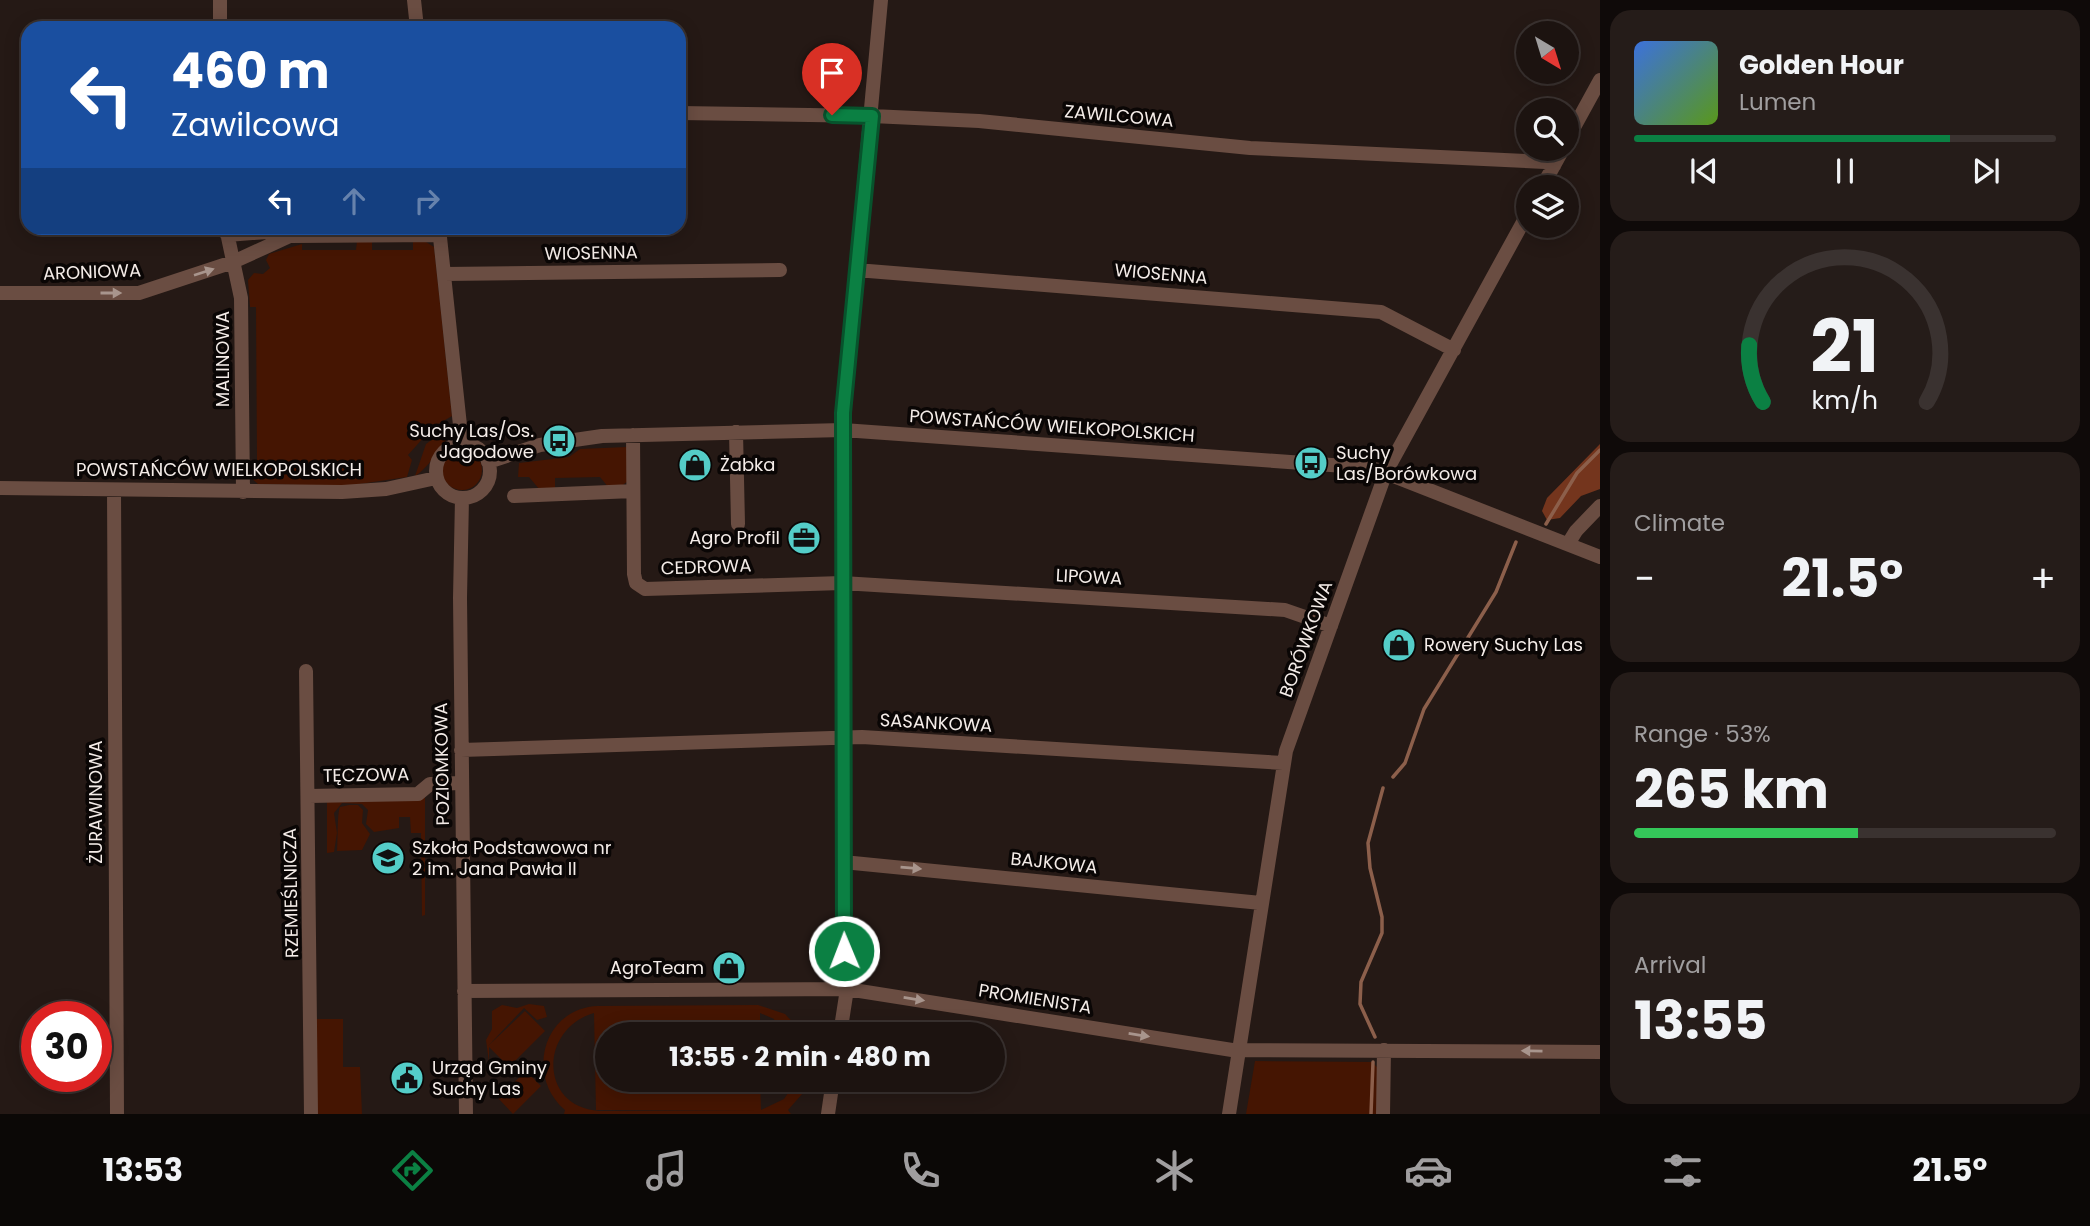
<!DOCTYPE html>
<html lang="en">
<head>
<meta charset="utf-8">
<style>
  body { margin:0; font-family:Poppins,sans-serif; background:#251c19; color:#f1f3f6; height:100vh; display:flex; flex-direction:column; font-size:26px; white-space:nowrap }
  * { box-sizing:border-box; margin:0 }
  p { font-size:23px; color:#a09e9f }
  .icon { flex:none; width:38px; height:38px; fill:none; stroke:currentColor; stroke-width:2; stroke-linecap:round; stroke-linejoin:round }
  .map { position:relative; flex:1; overflow:hidden }
  .panel { display:flex; flex-direction:column; gap:10px; padding:10px; background:#0f0a09; width:490px }
  .panel>* { flex:none }
  .top-card { position:absolute; left:21px; top:21px; width:665px; height:214px; border-radius:21px; box-shadow:0 4px 18px #0003,0 0 0 2px #3a3230; background:#1a4fa0; color:#fff; overflow:hidden }
  .needle { width:46px; rotate:142deg }
  .fabs { position:absolute; left:1516px; top:21px; display:grid; gap:14px }
  .fabs a { display:grid; place-items:center; width:63px; height:63px; border-radius:50%; background:#1c1310; box-shadow:0 4px 18px #0003,0 0 0 2px #3a3230; font-size:35px }
  .speed { position:absolute; left:21px; top:1001px; display:flex; gap:14px; font-size:35px; font-weight:700; text-align:center }
  .speed>* { display:grid; place-content:center; width:91px; height:91px; border-radius:50%; background:#1c1310; box-shadow:0 4px 18px #0003,0 0 0 2px #3a3230; line-height:1 }
  .speed .limit { border:10px solid #d22; background:#fff; color:#111 }
  .pin { position:absolute; display:grid; place-items:center; width:60px; height:60px; color:#fff; margin:-72px -30px; border-radius:50% 50% 50% 0; rotate:-45deg; box-shadow:0 0 7px #0007 }
  .pin .icon { rotate:45deg }
  .me { position:absolute; width:77px; margin:-38px; rotate:359deg; stroke-linejoin:round; filter:drop-shadow(0 0 5px #0008) }
  .turn { display:flex; align-items:center; gap:24px; height:147px; padding:0 35px; font-size:32px }
  .turn .icon { width:91px; height:91px; stroke-width:2.5 }
  .turn b { display:block; font-size:49px; line-height:60px }
  .lanes { display:flex; align-items:center; height:66px; padding:0 35px; background:#0003; justify-content:center; gap:35px; direction:ltr }
  .lanes .off { opacity:.35 }
  .big { font-size:52px; font-weight:700; line-height:1.1 }
  .panel .widget { flex:1; display:flex; flex-direction:column; justify-content:center; gap:10px; min-width:0; padding:0 24px; border-radius:21px; background:#251c19 }
  .panel .dial { align-items:center; gap:0 }
  .dial svg { height:182px; overflow:visible; fill:none; stroke:#3a3230; stroke-width:7; stroke-linecap:round; text-anchor:middle }
  .dial text { fill:#f1f3f6; stroke:none }
  .song { display:flex; align-items:center; gap:21px }
  .cover { width:84px; height:84px; border-radius:10px; background:linear-gradient(135deg,hsl(220 70% 55%),hsl(90 70% 35%)) }
  .played { height:7px; border-radius:4px; background:linear-gradient(90deg,#0b8043 75%,#3a3230 75%) }
  .keys { display:flex; justify-content:space-around; direction:ltr }
  .heat { display:flex; justify-content:space-between; align-items:center; font-size:38px; direction:ltr }
  .charge { height:10px; border-radius:5px; background:linear-gradient(90deg,#34c759 53%,#3a3230 0) }
  .trip { position:absolute; left:595px; top:1022px; width:410px; height:70px; border-radius:35px; background:#1c1310; box-shadow:0 4px 18px #0003,0 0 0 2px #3a3230; font-weight:700; line-height:70px; text-align:center }
  .menu { display:flex; height:112px; justify-content:space-around; align-items:center; background:#0b0806; color:#a09e9f }
  .menu .icon { width:49px; height:49px }
  .menu .active { color:#0b8043 }
  .menu b { font-size:32px; color:#f1f3f6 }
  main { display:flex; flex:1; min-height:0 }
  .map>svg:first-child { display:block }
  .green { fill:#451502; fill-rule:evenodd }
  .forest { fill:#74351d }
  .lines { fill:none; stroke-linecap:round; stroke-linejoin:round }
  .stream { stroke:#8c5f4b; stroke-width:3.5 }
  .street { stroke:#6a4d42; stroke-width:14 }
  .oneway { fill:#a8958d }
  .route-casing { stroke:#07532c; stroke-width:18 }
  .route { stroke:#0b8043; stroke-width:12 }
  .labels { text-anchor:middle; stroke-width:7; stroke-linejoin:round; paint-order:stroke }
  .street-label { font-size:18px; fill:#f4ece8; stroke:#0a0605 }
  .poi-label { font-size:18px; fill:#f4ece8; stroke:#0a0605; text-anchor:start }
</style>
</head>
<body>
<main>
<div class="map">
<svg width="1600" height="1114" viewBox="0 0 1600 1114">
  <rect width="100%" height="100%" fill="#251915"/>
  <path class="green" d="M 357,241 L 372,241 L 372,250 L 413,250 L 413,241 L 426,242 L 434,247 L 452,416 L 433,427 L 408,455 L 412,460 L 407,477 L 346,486 L 258,484 L 251,478 L 248,462 L 257,461 L 256,307 L 250,307 L 248,280 L 254,273 L 263,274 L 270,268 L 266,260 L 269,254 L 302,244 L 302,250 L 356,250 Z
    M 453,424 C 452,435 426,471 415,476 L 426,444 Z
    M 627,447 L 628,481 L 619,488 L 609,488 L 600,477 L 555,478 L 555,490 L 540,490 L 529,477 L 518,477 L 519,463 L 569,457 L 580,449 Z
    M442 470a20 20 0 1 1 40 0a20 20 0 1 1-40 0Z
    M 425,795 L 425,915 L 422,916 L 421,833 L 411,833 L 410,817 L 399,817 L 399,828 L 374,832 L 366,824 L 368,810 L 362,804 L 342,803 L 334,813 L 337,833 L 334,852 L 327,853 L 327,800 Z
    M 349,805 L 358,805 L 363,810 L 362,823 L 370,834 L 362,850 L 337,851 C 338,841 337,813 340,807 Z
    M 529,1004 L 544,1006 L 547,1017 L 537,1020 L 524,1008 L 488,1046 L 525,1011 L 545,1031 L 509,1067 L 489,1047 L 489,1062 L 486,1040 L 492,1029 L 492,1011 L 502,1005 L 517,1008 Z
    M 758,1005 L 785,1014 L 804,1034 L 791,1034 L 778,1021 L 777,1034 L 775,1034 L 774,1019 L 760,1013 L 760,1034 L 607,1034 L 607,1080 L 760,1080 L 761,1110 L 784,1099 L 797,1080 L 809,1080 L 803,1093 L 788,1110 L 791,1114 L 564,1114 L 565,1110 C 525,1076 543,1008 598,1006 ZM 594,1013 L 596,1110 L 760,1110 L 599,1111 C 539,1107 539,1029 594,1013 Z
    M 315,1019 L 343,1019 L 343,1067 L 360,1067 L 362,1114 L 315,1114 Z
    M 1255,1061 L 1372,1062 L 1378,1068 L 1377,1114 L 1246,1114 Z
    M 526,1071 L 541,1086 L 513,1114 L 498,1098 Z"/>
  <path class="forest" d="M 1600,444 L 1600,489 L 1581,496 L 1560,518 L 1547,520 L 1542,511 L 1547,498 Z"/>
  <g class="lines">
    <path class="stream" d="M 1546,524 L 1577,473 L 1600,450
      M 1393,777 L 1405,763 L 1424,709 L 1496,592 L 1516,542
      M 1375,1037 L 1360,1004 L 1361,982 L 1382,933 L 1382,917 L 1370,868 L 1368,843 L 1383,788
      M 1371,1114 L 1373,1062"/>
    <path class="street" d="M 220,0 L 220,28
      M 414,0 L 417,28
      M 679,113 L 872,116 L 979,121 L 1250,148 L 1545,162 L 1554,166
      M 1566,142 L 1600,80
      M 1542,187 L 1563,149
      M 226,228 L 241,298 L 243,492
      M 439,228 L 462,444
      M 227,235 L 267,232 L 289,234
      M 856,270 L 1381,312 L 1454,350
      M 444,274 L 780,270
      M 0,293 L 139,293 L 233,262 L 290,236 L 440,235
      M 736,432 L 738,524
      M 633,435 L 634,574 L 636,583 L 645,589 L 842,583 L 1285,610 L 1331,626
      M436 471a27 27 0 1 1 54 0a27 27 0 1 1-54 0Z
      M 488,462 L 540,445 L 602,436 L 843,430 L 1373,468 L 1600,557
      M 0,488 L 342,492 L 386,489 L 436,478
      M 114,490 L 117,1114
      M 514,496 L 633,491
      M 462,498 L 460,598 L 466,1114
      M 1568,544 L 1576,531 L 1600,506
      M 306,671 L 311,1114
      M 461,750 L 862,737 L 1283,763
      M 309,796 L 418,794 L 430,784 L 462,783
      M 843,862 L 1261,903
      M 464,991 L 847,989 L 1232,1050 L 1600,1052
      M 840,1034 L 847,989 L 843,862 L 843,413 L 881,0
      M 828,1114 L 833,1080
      M 1229,1114 L 1286,751 L 1386,472 L 1528,213
      M 1383,1114 L 1384,1050"/>
  </g>
  <defs><path id="oneway-solid" d="M-6-.8H1V-3.2L6.5 0L1 3.2V.8H-6Z" transform="scale(1.75)"/></defs>
  <g class="oneway">
    <use href="#oneway-solid" transform="translate(204 272) rotate(-18)"/>
    <use href="#oneway-solid" transform="translate(111 293)"/>
    <use href="#oneway-solid" transform="translate(911 868) rotate(5)"/>
    <use href="#oneway-solid" transform="translate(914 999) rotate(9)"/>
    <use href="#oneway-solid" transform="translate(1139 1035) rotate(9)"/>
    <use href="#oneway-solid" transform="translate(1532 1051) rotate(-179)"/>
  </g>
  <g class="lines">
    <defs>
      <path id="route" d="M 832,115 L 872,116 L 843,413 L 844,951"/>
    </defs>
    <use href="#route" class="route-casing"/>
    <use href="#route" class="route"/>
  </g>
  <defs>
    <symbol id="bus-disc" viewBox="-11 -11 22 22"><circle r="9.5" fill="#54cdc8" stroke="#0a0605"/><path d="M-5-6H5V4H4V6H2V4H-2V6H-4V4H-5ZM-3.5-4V0h7V-4ZM-3.5 1.2v1.5H-2V1.2ZM2 1.2v1.5H3.5V1.2Z" fill="#111"/></symbol>
    <symbol id="shop-disc" viewBox="-11 -11 22 22"><circle r="9.5" fill="#54cdc8" stroke="#0a0605"/><path d="M-5-2.5h2.3a2.7 3.5 0 0 1 5.4 0H5L5.5 6h-11ZM-1.5-2.5h3a1.5 2.3 0 0 0-3 0Z" fill="#111"/></symbol>
    <symbol id="office-disc" viewBox="-11 -11 22 22"><circle r="9.5" fill="#54cdc8" stroke="#0a0605"/><path d="M-6-3h4V-5.5h4V-3h4V5H-6ZM-1-4.5V-3h2v-1.5ZM-6 0V1H6V0Z" fill="#111"/></symbol>
    <symbol id="school-disc" viewBox="-11 -11 22 22"><circle r="9.5" fill="#54cdc8" stroke="#0a0605"/><path d="M0-5L7-2L0 1L-7-2ZM-4 1L0 2.5L4 1V4Q0 6-4 4Z" fill="#111"/></symbol>
    <symbol id="civic-disc" viewBox="-11 -11 22 22"><circle r="9.5" fill="#54cdc8" stroke="#0a0605"/><path d="M-.6-6.5H3V-4.5H.6V-3L4-1V1h2V6H-6V1h2V-1L-.6-3ZM-1.2 2.5V6h2.4V2.5Z" fill="#111"/></symbol>
  </defs>
  <g fill-rule="evenodd">
    <use href="#bus-disc" x="540" y="422" width="38" height="38"/>
    <use href="#bus-disc" x="1292" y="444" width="38" height="38"/>
    <use href="#shop-disc" x="676" y="446" width="38" height="38"/>
    <use href="#office-disc" x="785" y="519" width="38" height="38"/>
    <use href="#shop-disc" x="1380" y="626" width="38" height="38"/>
    <use href="#school-disc" x="369" y="839" width="38" height="38"/>
    <use href="#shop-disc" x="710" y="949" width="38" height="38"/>
    <use href="#civic-disc" x="388" y="1059" width="38" height="38"/>
  </g>
  <g class="labels">
    <g class="street-label">
      <text transform="translate(1119 116) rotate(5)" y="6">ZAWILCOWA</text>
      <text transform="translate(591 253) rotate(-1)" y="6">WIOSENNA</text>
      <text transform="translate(92 272) rotate(-2)" y="6">ARONIOWA</text>
      <text transform="translate(1161 274) rotate(5)" y="6">WIOSENNA</text>
      <text transform="translate(223 359) rotate(-90)" y="6">MALINOWA</text>
      <text transform="translate(1052 426) rotate(4)" y="6">POWSTAŃCÓW WIELKOPOLSKICH</text>
      <text x="219" y="476">POWSTAŃCÓW WIELKOPOLSKICH</text>
      <text transform="translate(706 567) rotate(-2)" y="6">CEDROWA</text>
      <text transform="translate(1089 577) rotate(3)" y="6">LIPOWA</text>
      <text transform="translate(1306 639) rotate(-70)" y="6">BORÓWKOWA</text>
      <text transform="translate(936 723) rotate(3)" y="6">SASANKOWA</text>
      <text transform="translate(442 764) rotate(-91)" y="6">POZIOMKOWA</text>
      <text transform="translate(366 775) rotate(-1)" y="6">TĘCZOWA</text>
      <text transform="translate(96 802) rotate(-90)" y="6">ŻURAWINOWA</text>
      <text transform="translate(1054 863) rotate(6)" y="6">BAJKOWA</text>
      <text transform="translate(291 893) rotate(-91)" y="6">RZEMIEŚLNICZA</text>
      <text transform="translate(1035 999) rotate(9)" y="6">PROMIENISTA</text>
    </g>
    <g class="poi-label">
      <text x="534" y="437" text-anchor="end">Suchy Las/Os.<tspan x="534" dy="21">Jagodowe</tspan></text>
      <text x="1336" y="459">Suchy<tspan x="1336" dy="21">Las/Borówkowa</tspan></text>
      <text x="720" y="471">Żabka</text>
      <text x="780" y="544" text-anchor="end">Agro Profil</text>
      <text x="1424" y="651">Rowery Suchy Las</text>
      <text x="412" y="854">Szkoła Podstawowa nr<tspan x="412" dy="21">2 im. Jana Pawła II</tspan></text>
      <text x="704" y="974" text-anchor="end">AgroTeam</text>
      <text x="432" y="1074">Urząd Gminy<tspan x="432" dy="21">Suchy Las</tspan></text>
    </g>
  </g>
</svg>
<div class="fabs">
<a><svg class="needle" viewBox="-14 -14 28 28"><path d="M0-13l5 13h-10z" fill="#e53935"/><path d="M0 13l5-13h-10z" fill="#a09e9f"/></svg></a>
<a><svg class="icon" aria-label="search" viewBox="0 0 24 24"><circle cx="10" cy="10" r="6"/><path d="M15 15l6 6"/></svg></a>
<a><svg class="icon" aria-label="layers" viewBox="0 0 24 24"><path d="M12 4l9 5-9 5-9-5zM3 14l9 5 9-5"/></svg></a>
</div>
<div class="speed"><div class="limit">30</div></div>
<div class="pin" style="left:832px;top:115px;background:#d93025"><svg class="icon" aria-label="arrive" viewBox="0 0 24 24"><path d="M6 21V4h12l-3 4 3 4H6"/></svg></div>
<svg class="me" style="left:844px;top:951px" viewBox="-20 -20 40 40"><circle r="17" fill="#0b8043" stroke="#fff" stroke-width="3"/><path d="M0-11L8 9 0 5-8 9z" fill="#fff"/></svg>
<div class="trip">13:55 · 2 min · 480 m</div>
<div class="top-card">
<div class="turn"><svg class="icon" aria-label="left" viewBox="0 0 24 24"><path d="M17 20v-9H6M10 6l-5 5 5 5"/></svg><div><b>460 m</b>Zawilcowa</div></div>
<div class="lanes"><svg class="icon" aria-label="left" viewBox="0 0 24 24"><path d="M17 20v-9H6M10 6l-5 5 5 5"/></svg><svg class="icon off" aria-label="ahead" viewBox="0 0 24 24"><path d="M12 20V5M6 11l6-6 6 6"/></svg><svg class="icon off" aria-label="right" viewBox="0 0 24 24"><path d="M7 20v-9h11M14 6l5 5-5 5"/></svg></div>
</div>
</div>
<section class="panel">
<div class="widget">
<div class="song"><i class="cover"></i><div><b>Golden Hour</b><p>Lumen</p></div></div>
<div class="played"></div>
<div class="keys"><svg class="icon" aria-label="previous" viewBox="0 0 24 24"><path d="M18 5L8 12l10 7zM5 5v14"/></svg><svg class="icon" aria-label="pause" viewBox="0 0 24 24"><path d="M8 5v14M16 5v14"/></svg><svg class="icon" aria-label="next" viewBox="0 0 24 24"><path d="M6 5l10 7-10 7zM19 5v14"/></svg></div>
</div>
<div class="widget dial"><svg viewBox="0 0 100 80">
<path d="M14 69A42 42 0 1 1 86 69"/>
<path d="M14 69A42 42 0 0 1 8 44" stroke="#0b8043"/>
<text x="50" y="56" font-size="32" font-weight="700">21</text>
<text x="50" y="72" font-size="11">km/h</text>
</svg></div>
<div class="widget"><p>Climate</p>
<div class="heat"><a>−</a><b class="big">21.5°</b><a>+</a></div>
</div>
<div class="widget"><p>Range · 53%</p><b class="big">265 km</b><div class="charge"></div></div>
<div class="widget"><p>Arrival</p><b class="big">13:55</b></div>
</section>
</main>
<nav class="menu">
<b>13:53</b>
<svg class="icon active" aria-label="directions" viewBox="0 0 24 24"><path d="M12 3l9 9-9 9-9-9zM9 14v-3h6M13 9l2 2-2 2"/></svg>
<svg class="icon" aria-label="music" viewBox="0 0 24 24"><path d="M9 18V5l10-2v13"/><circle cx="6" cy="18" r="3"/><circle cx="16" cy="16" r="3"/></svg>
<svg class="icon" aria-label="phone" viewBox="0 0 24 24"><path d="M5 4h4l2 5-3 2q2 4 5 5l2-3 5 2v4C11 20 4 13 5 4z"/></svg>
<svg class="icon" aria-label="climate" viewBox="0 0 24 24"><path d="M12 3v18M4 7l16 10M4 17L20 7"/></svg>
<svg class="icon" aria-label="car" viewBox="0 0 24 24"><path d="M5 17H2v-5l4-1 3-4h7l3 4 3 1v5h-3M9 17h6M6 11h13"/><circle cx="7" cy="17" r="2"/><circle cx="17" cy="17" r="2"/></svg>
<svg class="icon" aria-label="filters" viewBox="0 0 24 24"><path d="M4 7h16M4 17h16"/><circle cx="9" cy="7" r="2"/><circle cx="15" cy="17" r="2"/></svg>
<b>21.5°</b>
</nav>
</body>
</html>
